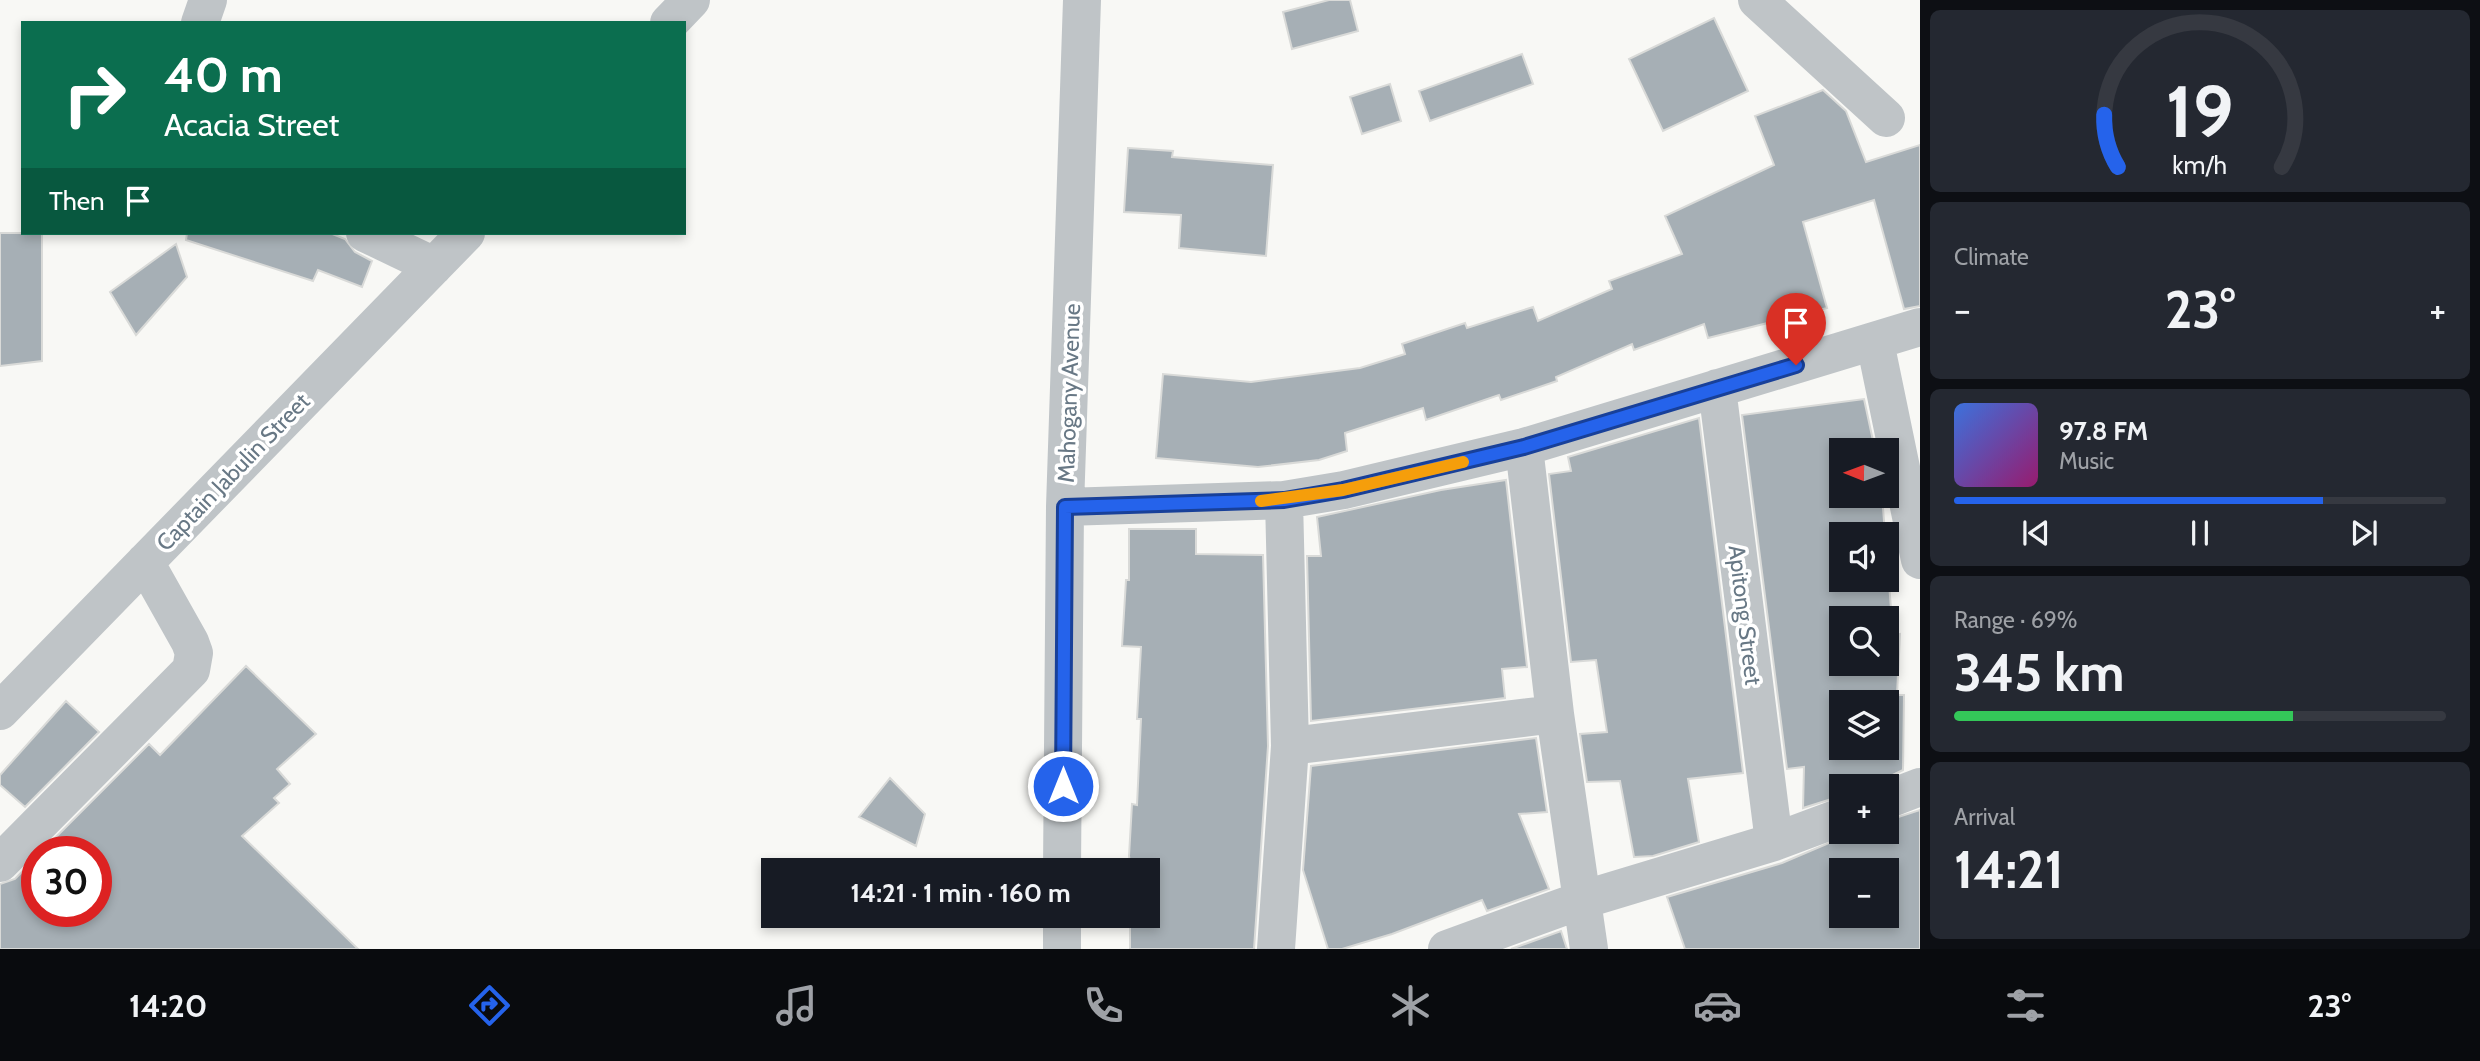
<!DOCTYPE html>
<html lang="en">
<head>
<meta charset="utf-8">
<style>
  body { margin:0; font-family:Cabin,sans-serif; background:#242831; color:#f1f3f6; height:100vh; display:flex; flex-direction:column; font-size:26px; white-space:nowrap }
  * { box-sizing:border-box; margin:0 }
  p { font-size:23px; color:#9ea1a6 }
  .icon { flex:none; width:38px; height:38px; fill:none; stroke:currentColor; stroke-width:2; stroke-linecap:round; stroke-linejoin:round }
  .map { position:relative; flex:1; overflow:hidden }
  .panel { display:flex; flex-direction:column; gap:10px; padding:10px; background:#0d0f14; width:560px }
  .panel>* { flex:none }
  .top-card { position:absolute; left:21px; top:21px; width:665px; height:214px; border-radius:0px; box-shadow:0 4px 10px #0003; background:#0b6e4f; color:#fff; overflow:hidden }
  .needle { width:46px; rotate:271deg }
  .fabs { position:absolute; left:1829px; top:438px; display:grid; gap:14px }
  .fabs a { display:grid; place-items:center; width:70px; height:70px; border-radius:0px; background:#171b24; box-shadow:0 4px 10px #0003; font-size:35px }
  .speed { position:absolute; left:21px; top:836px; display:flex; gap:14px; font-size:35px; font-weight:700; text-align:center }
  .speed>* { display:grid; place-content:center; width:91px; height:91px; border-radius:50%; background:#171b24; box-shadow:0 4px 10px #0003; line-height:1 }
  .speed .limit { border:10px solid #d22; background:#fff; color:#111 }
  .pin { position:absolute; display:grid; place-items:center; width:60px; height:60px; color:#fff; margin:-72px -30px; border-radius:50% 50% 50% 0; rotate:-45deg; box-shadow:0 0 7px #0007 }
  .pin .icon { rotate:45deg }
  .me { position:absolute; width:77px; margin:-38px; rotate:0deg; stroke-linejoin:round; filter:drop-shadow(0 0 5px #0008) }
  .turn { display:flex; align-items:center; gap:24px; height:147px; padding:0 28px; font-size:32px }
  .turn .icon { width:91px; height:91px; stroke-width:2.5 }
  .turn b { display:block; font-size:49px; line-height:60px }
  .then { display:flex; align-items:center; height:66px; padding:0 28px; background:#0003; gap:14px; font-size:26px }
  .big { font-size:52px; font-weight:800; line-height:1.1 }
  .panel .card { flex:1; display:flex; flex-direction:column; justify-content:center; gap:10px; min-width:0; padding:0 24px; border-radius:10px; background:#242831 }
  .panel .dial { align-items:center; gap:0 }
  .dial svg { height:182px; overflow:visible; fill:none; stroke:#363941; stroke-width:7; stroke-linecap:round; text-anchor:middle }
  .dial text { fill:#f1f3f6; stroke:none }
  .song { display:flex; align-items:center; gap:21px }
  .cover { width:84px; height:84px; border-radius:10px; background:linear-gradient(135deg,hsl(220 70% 55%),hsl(320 70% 35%)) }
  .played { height:7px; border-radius:4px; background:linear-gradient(90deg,#2563eb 75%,#363941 75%) }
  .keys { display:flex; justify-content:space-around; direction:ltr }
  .heat { display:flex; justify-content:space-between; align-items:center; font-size:38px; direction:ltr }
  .charge { height:10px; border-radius:5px; background:linear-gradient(90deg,#34c759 69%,#363941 0) }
  .trip { position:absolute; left:761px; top:858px; width:399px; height:70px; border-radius:0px; background:#171b24; box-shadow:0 4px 10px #0003; font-weight:800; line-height:70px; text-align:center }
  .dock { display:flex; height:112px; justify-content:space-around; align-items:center; background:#090b0e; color:#9ea1a6 }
  .dock .icon { width:49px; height:49px }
  .dock .selected { color:#2563eb }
  .dock b { font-size:32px; color:#f1f3f6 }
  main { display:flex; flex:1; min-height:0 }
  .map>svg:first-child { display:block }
  .building { fill:#a6afb5; stroke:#d9dad8; stroke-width:2; fill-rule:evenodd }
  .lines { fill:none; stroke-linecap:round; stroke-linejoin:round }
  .minor { stroke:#bfc4c7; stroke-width:38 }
  .route-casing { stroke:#184099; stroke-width:18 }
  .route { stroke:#2563eb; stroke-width:12 }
  .slow { stroke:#f59e0b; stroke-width:12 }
  .labels { text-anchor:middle; stroke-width:7; stroke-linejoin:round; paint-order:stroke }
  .street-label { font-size:23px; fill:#687885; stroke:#fff }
</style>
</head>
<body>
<main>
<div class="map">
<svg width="1920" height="949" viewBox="0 0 1920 949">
  <rect width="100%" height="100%" fill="#f8f8f5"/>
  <path class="building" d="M 1329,0 L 1350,0 L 1358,31 L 1292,49 L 1283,12 Z
    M 1714,18 L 1748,91 L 1663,131 L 1629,59 Z
    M 1522,54 L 1533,84 L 1430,121 L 1419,91 Z
    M 1390,84 L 1401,121 L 1362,134 L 1350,97 Z
    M 1823,90 L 1846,111 L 1866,162 L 1920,145 L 1920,306 L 1904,309 L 1874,200 L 1803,222 L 1827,308 L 1708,338 L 1704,324 L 1634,350 L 1632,344 L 1556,377 L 1557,381 L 1501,400 L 1499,395 L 1426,420 L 1423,408 L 1345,433 L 1347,451 L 1319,460 L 1258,467 L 1156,458 L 1163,374 L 1251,382 L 1360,368 L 1405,354 L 1402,344 L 1465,323 L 1467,328 L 1533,307 L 1538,321 L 1612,289 L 1609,281 L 1682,254 L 1665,216 L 1774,165 L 1755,116 Z
    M 1128,148 L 1173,151 L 1172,157 L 1273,165 L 1266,256 L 1179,248 L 1181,215 L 1124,212 Z
    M 0,233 L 42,233 L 42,361 L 0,366 Z
    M 187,233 L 330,233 L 345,239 L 355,252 L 372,261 L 362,287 L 318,270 L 313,281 L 186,240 Z
    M 176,244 L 187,277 L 136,335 L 110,292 Z
    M 1864,399 L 1875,450 L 1841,450 L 1841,495 L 1882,495 L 1885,534 L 1841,534 L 1841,579 L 1886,579 L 1886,544 L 1893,635 L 1900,634 L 1897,695 L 1904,695 L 1903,770 L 1870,786 L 1841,786 L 1841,796 L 1803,808 L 1804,767 L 1787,769 L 1742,415 ZM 1841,618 L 1886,618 L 1886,663 L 1841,663 ZM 1841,702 L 1886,702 L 1886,747 L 1841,747 Z
    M 1699,418 L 1743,773 L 1688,779 L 1699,842 L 1653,856 L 1634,857 L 1620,781 L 1587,782 L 1580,734 L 1607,732 L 1596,660 L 1571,662 L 1549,474 L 1571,471 L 1568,457 Z
    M 1506,480 L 1527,667 L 1502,669 L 1505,698 L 1311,721 L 1307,556 L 1321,556 L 1317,517 L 1441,490 Z
    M 1129,529 L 1196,529 L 1196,554 L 1263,555 L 1268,746 L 1254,949 L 1130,949 L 1130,915 L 1148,915 L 1148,870 L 1131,870 L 1129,856 L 1132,804 L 1137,805 L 1141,719 L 1137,719 L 1141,647 L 1122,646 L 1126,580 L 1129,580 Z
    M 246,666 L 316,734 L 277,769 L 290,784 L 274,798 L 279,803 L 242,836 L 358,949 L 0,949 L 0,884 L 15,879 L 37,857 L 37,912 L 96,912 L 96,852 L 41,852 L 149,744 L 160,755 Z
    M 66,701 L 99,732 L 25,807 L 0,785 L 0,775 Z
    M 1536,738 L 1547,812 L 1519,814 L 1549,889 L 1487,911 L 1482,900 L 1392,934 L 1342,949 L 1328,949 L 1303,870 L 1311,766 Z
    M 890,778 L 925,814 L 916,846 L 859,817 Z
    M 1920,810 L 1920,949 L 1685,949 L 1667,897 L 1782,863 L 1857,831 L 1886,831 L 1886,821 ZM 1841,870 L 1886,870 L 1886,915 L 1841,915 Z
    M 1561,931 L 1567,949 L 1511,949 Z"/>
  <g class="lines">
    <path class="minor" d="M 1757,0 L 1886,118
      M 200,23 L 208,0
      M 669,23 L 691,0
      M 365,233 L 434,266
      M 1875,342 L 1920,560
      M 1717,388 L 1774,842
      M 1524,447 L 1555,714 L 1589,949
      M 1065,507 L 1284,500 L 1344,490 L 1524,447 L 1920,327
      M 0,711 L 466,233
      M 1290,746 L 1555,714
      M 1886,800 L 1920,787
      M 0,863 L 191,670 L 194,653 L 190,642 L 145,562
      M 1062,870 L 1065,507 L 1082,0
      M 1062,949 L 1062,915
      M 1276,949 L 1290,746 L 1284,500
      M 1447,949 L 1582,900 L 1774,842 L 1841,817"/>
  </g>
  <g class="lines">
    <defs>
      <path id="route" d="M 1063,786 L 1065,507 L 1284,500 L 1343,490 L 1524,447 L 1796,365"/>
    </defs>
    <use href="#route" class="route-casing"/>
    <use href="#route" class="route"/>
    <path class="slow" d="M 1261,501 L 1343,490 L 1463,462"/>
  </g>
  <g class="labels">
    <g class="street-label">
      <text transform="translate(1069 393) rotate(-88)" y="8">Mahogany Avenue</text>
      <text transform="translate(233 472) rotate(-46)" y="8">Captain Jabulin Street</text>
      <text transform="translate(1745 615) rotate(83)" y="8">Apitong Street</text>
    </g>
  </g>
</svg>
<div class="fabs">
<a><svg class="needle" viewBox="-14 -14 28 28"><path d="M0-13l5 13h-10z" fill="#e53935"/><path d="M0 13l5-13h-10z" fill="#9ea1a6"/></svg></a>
<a><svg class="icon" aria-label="sound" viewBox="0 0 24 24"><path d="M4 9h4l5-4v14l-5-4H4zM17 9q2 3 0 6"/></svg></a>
<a><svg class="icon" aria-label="search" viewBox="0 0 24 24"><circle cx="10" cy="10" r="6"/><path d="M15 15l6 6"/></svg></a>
<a><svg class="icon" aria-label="layers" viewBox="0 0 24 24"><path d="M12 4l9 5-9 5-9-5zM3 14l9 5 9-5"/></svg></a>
<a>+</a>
<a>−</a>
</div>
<div class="speed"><div class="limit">30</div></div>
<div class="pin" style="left:1796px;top:365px;background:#d93025"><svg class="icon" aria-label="arrive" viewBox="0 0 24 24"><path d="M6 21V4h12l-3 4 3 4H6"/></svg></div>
<svg class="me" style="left:1063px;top:786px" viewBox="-20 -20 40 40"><circle r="17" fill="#2563eb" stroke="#fff" stroke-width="3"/><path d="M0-11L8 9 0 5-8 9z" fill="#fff"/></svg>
<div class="trip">14:21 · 1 min · 160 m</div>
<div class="top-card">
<div class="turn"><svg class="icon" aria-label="right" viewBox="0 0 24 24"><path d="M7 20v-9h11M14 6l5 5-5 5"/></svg><div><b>40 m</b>Acacia Street</div></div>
<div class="then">Then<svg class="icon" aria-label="arrive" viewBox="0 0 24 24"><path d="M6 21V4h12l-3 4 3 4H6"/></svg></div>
</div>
</div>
<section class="panel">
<div class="card dial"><svg viewBox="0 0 100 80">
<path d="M14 69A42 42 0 1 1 86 69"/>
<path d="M14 69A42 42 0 0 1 8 46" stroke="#2563eb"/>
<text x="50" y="56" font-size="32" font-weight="700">19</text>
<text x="50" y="72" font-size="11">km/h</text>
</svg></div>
<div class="card"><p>Climate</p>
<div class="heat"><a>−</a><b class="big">23°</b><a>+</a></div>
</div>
<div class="card">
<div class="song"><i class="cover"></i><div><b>97.8 FM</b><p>Music</p></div></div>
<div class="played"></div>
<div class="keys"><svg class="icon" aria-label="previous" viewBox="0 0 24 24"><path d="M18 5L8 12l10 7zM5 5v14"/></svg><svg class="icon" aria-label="pause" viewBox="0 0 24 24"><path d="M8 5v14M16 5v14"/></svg><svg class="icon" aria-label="next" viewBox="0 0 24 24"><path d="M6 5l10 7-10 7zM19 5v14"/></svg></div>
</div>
<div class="card"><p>Range · 69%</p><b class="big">345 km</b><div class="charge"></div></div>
<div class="card"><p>Arrival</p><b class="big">14:21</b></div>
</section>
</main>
<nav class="dock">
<b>14:20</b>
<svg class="icon selected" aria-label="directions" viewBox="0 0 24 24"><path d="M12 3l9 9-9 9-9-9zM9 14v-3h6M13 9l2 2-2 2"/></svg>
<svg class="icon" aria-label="music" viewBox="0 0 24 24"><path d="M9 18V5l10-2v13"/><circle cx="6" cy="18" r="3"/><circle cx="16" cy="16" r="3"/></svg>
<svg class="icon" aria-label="phone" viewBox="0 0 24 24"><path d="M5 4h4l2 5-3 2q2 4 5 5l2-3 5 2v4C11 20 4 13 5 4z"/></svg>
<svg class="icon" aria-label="climate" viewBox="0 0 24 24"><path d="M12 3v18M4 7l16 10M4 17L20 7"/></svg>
<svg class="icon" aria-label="car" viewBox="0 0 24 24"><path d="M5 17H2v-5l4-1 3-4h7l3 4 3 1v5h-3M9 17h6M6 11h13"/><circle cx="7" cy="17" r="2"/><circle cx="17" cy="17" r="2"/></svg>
<svg class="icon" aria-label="filters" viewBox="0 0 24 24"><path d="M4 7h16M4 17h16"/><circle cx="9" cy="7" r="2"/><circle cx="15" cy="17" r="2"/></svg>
<b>23°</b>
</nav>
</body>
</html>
